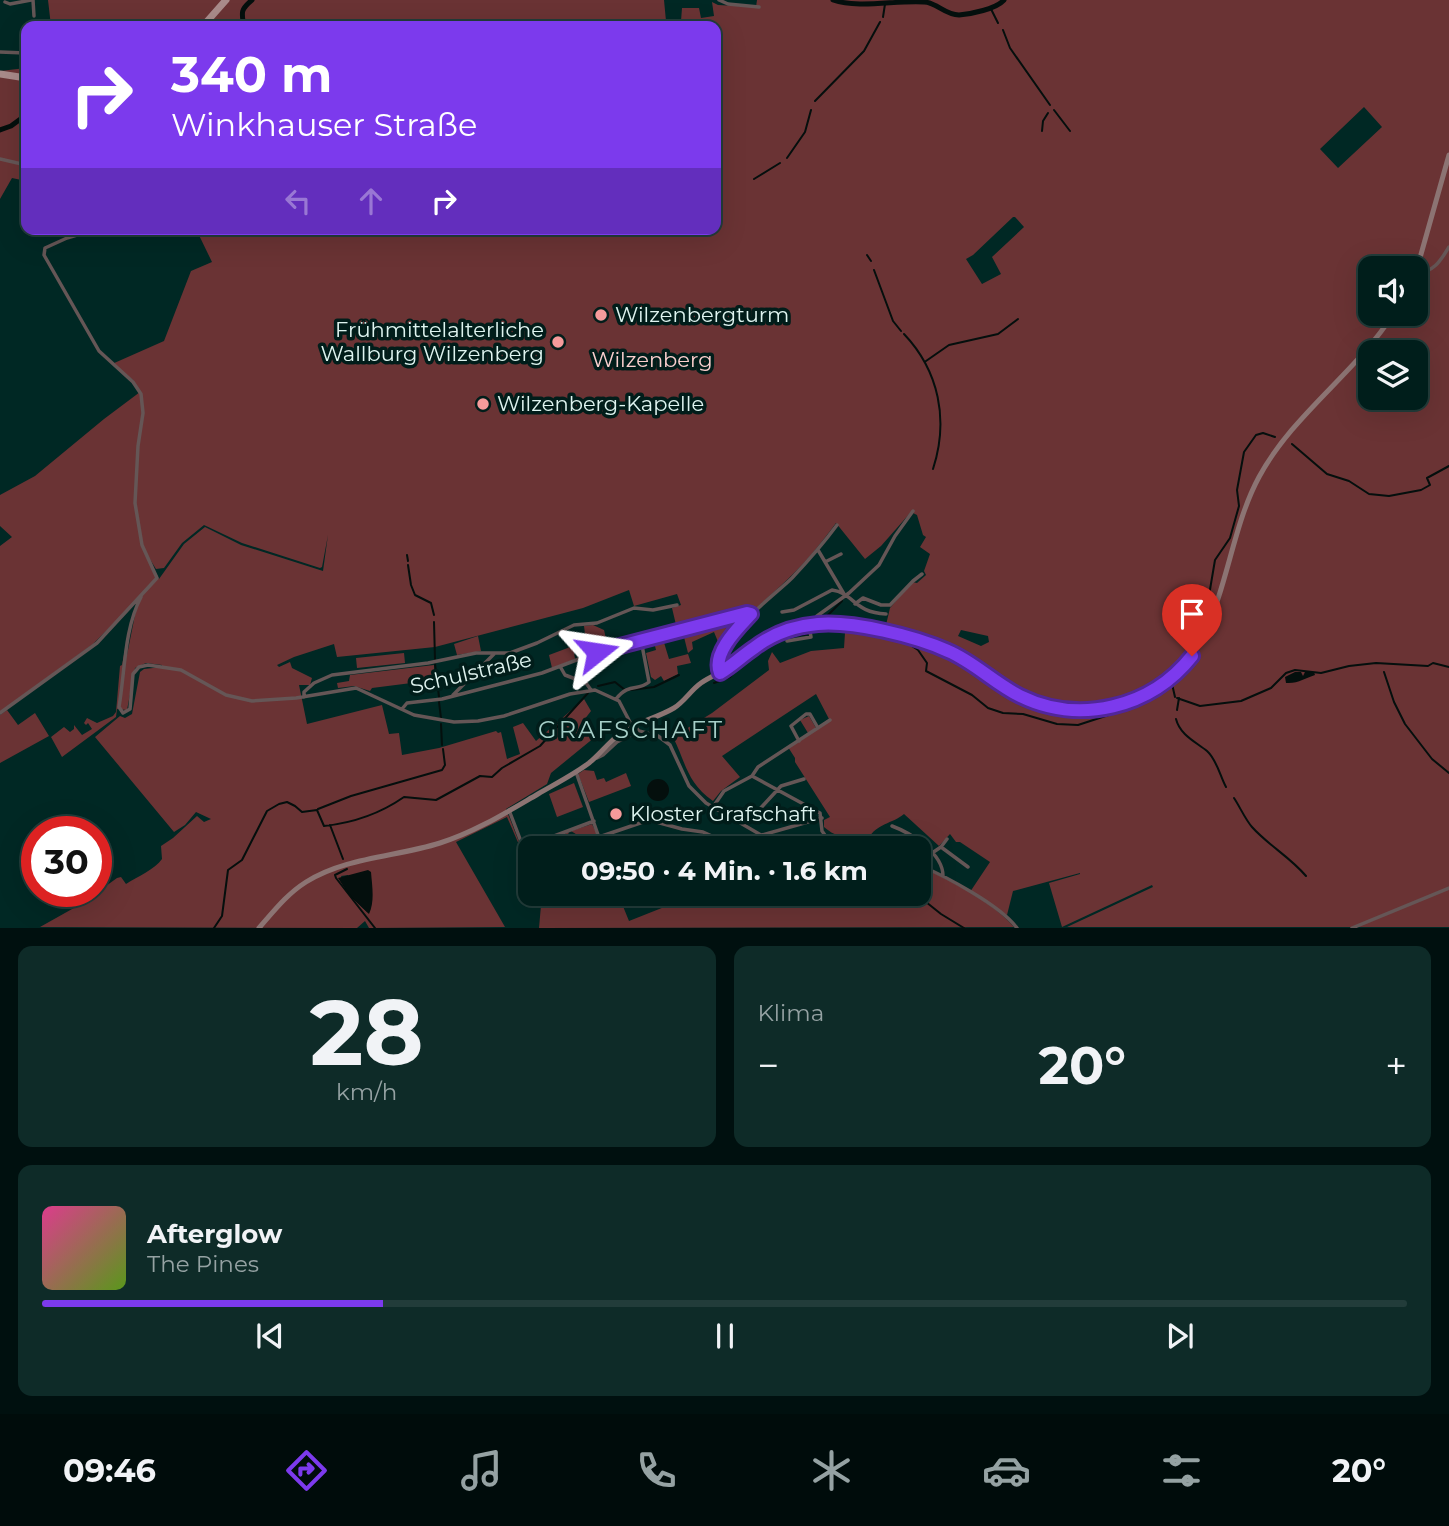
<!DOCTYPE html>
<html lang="de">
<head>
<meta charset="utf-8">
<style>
  body { margin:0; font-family:Montserrat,sans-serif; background:#0e2b28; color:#f1f3f6; height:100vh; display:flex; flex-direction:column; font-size:26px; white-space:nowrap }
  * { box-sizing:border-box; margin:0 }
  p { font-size:23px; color:#95a2a3 }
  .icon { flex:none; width:38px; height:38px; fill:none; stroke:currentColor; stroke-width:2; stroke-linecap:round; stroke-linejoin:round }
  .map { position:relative; height:928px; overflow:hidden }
  .sheet { display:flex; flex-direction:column; gap:18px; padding:18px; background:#00100f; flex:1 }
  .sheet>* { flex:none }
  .top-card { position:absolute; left:21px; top:21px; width:700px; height:214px; border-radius:14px; box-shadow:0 7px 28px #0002,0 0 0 2px #223c3a; background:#7c3aed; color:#fff; overflow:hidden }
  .fabs { position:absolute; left:1358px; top:256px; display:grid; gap:14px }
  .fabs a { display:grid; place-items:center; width:70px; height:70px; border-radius:14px; background:#001e1b; box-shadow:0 7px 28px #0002,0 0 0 2px #223c3a; font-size:35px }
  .speed { position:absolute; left:21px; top:816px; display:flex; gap:14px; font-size:35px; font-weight:700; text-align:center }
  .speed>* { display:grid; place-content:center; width:91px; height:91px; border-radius:50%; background:#001e1b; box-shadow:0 7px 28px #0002,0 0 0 2px #223c3a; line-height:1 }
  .speed .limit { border:10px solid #d22; background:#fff; color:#111 }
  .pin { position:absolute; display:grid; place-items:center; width:60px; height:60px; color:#fff; margin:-72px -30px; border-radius:50% 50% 50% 0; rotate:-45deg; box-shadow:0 0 7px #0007 }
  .pin .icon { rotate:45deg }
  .me { position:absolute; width:77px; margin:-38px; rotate:75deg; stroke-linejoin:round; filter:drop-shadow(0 0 5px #0008) }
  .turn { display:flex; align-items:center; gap:24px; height:147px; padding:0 35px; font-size:32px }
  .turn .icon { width:91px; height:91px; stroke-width:2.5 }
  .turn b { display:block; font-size:49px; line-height:60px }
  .lanes { display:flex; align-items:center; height:66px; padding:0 35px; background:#0003; justify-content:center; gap:35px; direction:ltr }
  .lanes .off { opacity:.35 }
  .big { font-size:52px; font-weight:700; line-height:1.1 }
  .sheet .tile { flex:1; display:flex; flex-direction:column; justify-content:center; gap:10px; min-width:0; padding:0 24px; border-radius:14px; background:#0e2b28 }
  .sheet .dial { align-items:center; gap:0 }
  .dial b { font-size:91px; line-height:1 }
  .song { display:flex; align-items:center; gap:21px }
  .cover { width:84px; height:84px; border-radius:10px; background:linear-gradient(135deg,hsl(330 70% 55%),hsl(90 70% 35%)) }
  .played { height:7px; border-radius:4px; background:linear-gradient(90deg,#7c3aed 25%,#223c3a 25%) }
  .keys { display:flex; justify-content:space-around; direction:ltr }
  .heat { display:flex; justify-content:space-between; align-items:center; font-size:38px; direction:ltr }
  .sheet .tiles { flex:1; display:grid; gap:18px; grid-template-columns:1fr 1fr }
  .tile:last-child { grid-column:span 2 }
  .trip { position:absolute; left:518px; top:836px; width:413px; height:70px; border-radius:14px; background:#001e1b; box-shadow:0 7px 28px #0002,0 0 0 2px #223c3a; font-weight:700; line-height:70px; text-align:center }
  .tab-bar { display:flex; height:112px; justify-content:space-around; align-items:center; background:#000c0b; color:#95a2a3 }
  .tab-bar .icon { width:49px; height:49px }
  .tab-bar .active { color:#7c3aed }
  .tab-bar b { font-size:32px; color:#f1f3f6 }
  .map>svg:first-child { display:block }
  .green { fill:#6a3334; fill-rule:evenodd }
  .water { fill:#040f0d }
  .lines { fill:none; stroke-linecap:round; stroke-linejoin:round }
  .stream { stroke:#040f0d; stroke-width:2 }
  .river { stroke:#040f0d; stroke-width:5 }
  .street { stroke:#655656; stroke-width:3.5 }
  .secondary { stroke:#8c7473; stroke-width:5 }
  .primary { stroke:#a98b8a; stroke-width:7 }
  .route-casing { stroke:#51269a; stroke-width:18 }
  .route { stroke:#7c3aed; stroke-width:12 }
  .poi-dot { fill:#f59b9b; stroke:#011d1a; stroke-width:2.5 }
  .labels { text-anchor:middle; stroke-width:7; stroke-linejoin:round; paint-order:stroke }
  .poi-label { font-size:21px; fill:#dff4f0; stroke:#011d1a; text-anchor:start }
  .park-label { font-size:21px; fill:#fcd0cf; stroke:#011d1a }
  .street-label { font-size:21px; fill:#dff4f0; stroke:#011d1a }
  .quarter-label { font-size:24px; letter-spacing:2px; fill:#a6cfc8; stroke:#011d1a }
</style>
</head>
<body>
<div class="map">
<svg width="1449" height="928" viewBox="0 0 1449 928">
  <rect width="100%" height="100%" fill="#002824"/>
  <path class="green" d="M 48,0 L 664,0 L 666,21 L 681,21 L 682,8 L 699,8 L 701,18 L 714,16 L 712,2 L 718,5 L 756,7 L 757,0 L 1449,0 L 1449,927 L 1067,927 L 1153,887 L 1152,885 L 1062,927 L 1049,883 L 1080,874 L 1080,873 L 1013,891 L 1007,915 L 970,892 L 990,862 L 960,842 L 956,842 L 950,834 L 939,846 L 904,814 C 892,824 877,823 868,839 C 853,842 835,837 824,827 L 824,820 L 830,817 L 795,762 L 795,758 L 788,747 L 808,733 L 800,720 L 809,716 L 816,728 L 829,719 L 816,694 L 722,756 L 740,777 L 721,791 L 713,801 C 687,783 686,763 673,737 L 712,713 L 769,670 L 768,661 L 772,652 L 780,663 L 811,651 L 844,648 L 846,618 L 886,625 L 890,608 L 912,582 L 917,583 L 926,575 L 924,571 L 930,554 L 920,547 L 926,537 L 923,535 L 917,515 L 911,512 L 881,546 L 865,559 L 836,523 C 821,543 807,561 789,578 C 764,602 741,619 721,649 L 714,632 L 692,642 L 693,649 L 688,653 L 682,629 L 677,629 L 672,608 L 681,605 L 677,594 L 634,606 L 629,590 L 583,608 L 435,647 L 337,657 L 334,644 L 294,657 L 277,665 L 279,667 L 290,662 L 292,668 L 312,678 L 310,685 L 299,685 L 307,724 L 382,705 L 389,734 L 399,733 L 402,755 L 439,748 L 496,731 L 498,733 L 501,732 L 507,759 L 520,754 L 513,727 L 523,723 L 536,741 L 584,699 L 591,711 L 584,720 L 595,737 L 551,773 L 547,784 L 506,809 L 521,847 L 528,853 L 530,862 L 527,853 L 520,847 L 507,817 L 456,842 L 505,927 L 369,928 L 365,921 L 357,928 L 40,927 L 81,904 L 117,878 L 121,877 L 126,884 C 137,877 155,869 162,859 L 161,846 L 173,838 L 197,816 L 204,822 L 211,819 L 196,812 L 185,825 L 174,832 L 95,737 L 120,716 L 125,718 L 132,714 L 140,672 L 144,669 L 162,667 L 162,665 L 146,663 L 135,668 L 127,710 L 117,709 L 116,717 L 62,757 L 51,737 L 64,727 L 70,732 L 74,729 L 74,725 L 82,735 L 92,729 L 88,723 L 86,725 L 84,723 L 87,718 L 97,723 L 113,716 L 116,712 L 120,666 L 122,665 L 129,628 L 127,655 L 137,605 L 135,602 L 93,644 L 0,712 L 0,546 L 12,537 L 0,526 L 0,495 L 35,476 L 104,419 L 140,392 L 133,380 L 112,364 L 164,341 L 191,271 L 212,262 L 196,229 L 716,229 L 716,26 L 51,26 ZM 1364,107 L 1382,127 L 1338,168 L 1320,149 ZM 1013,217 L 1015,217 L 1024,227 L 992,257 L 1001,274 L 982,284 L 966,259 L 973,255 ZM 1370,268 L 1416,268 L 1416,313 L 1370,313 ZM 1370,352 L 1416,352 L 1416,397 L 1370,397 ZM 204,525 L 242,543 L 320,568 L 322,567 L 328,535 L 323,571 L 241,545 L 205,527 L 184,544 L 159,579 L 146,553 L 156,569 L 164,568 L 182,543 ZM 961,630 L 988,636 L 989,642 L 981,646 L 958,636 ZM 348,875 L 368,913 L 349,895 L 341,876 Z
    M 26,68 L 26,181 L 12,178 L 0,199 L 0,71 Z
    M 593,625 L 604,630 L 608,647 L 594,652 L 592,641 L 586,642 L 584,626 Z
    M 478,636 L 481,651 L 457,655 L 454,644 Z
    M 662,636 L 669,659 L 688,654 L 691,663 L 677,666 L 678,674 L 664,681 L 661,676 L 655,680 L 651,677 L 646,653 L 656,650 L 653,638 Z
    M 573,646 L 575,659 L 552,668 L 549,655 Z
    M 404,653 L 405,663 L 357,668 L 356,658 Z
    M 434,665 L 435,680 L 372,688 L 370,691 L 354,686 L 338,688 L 337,683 L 349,681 L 350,675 Z
    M 7,710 L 18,725 L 35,713 L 49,736 L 0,763 L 0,715 Z
    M 584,770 L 594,771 L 597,780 L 604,778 L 606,782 L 626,773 L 631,786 L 589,802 L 578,774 Z
    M 574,783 L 583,807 L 557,817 L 549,794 Z
    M 592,824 L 597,834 L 591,839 L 568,846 L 564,834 L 569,832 L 566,840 L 569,843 L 574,844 L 578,841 L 579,836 L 571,831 Z
    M 919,866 C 949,880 992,901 1014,927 L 539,928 L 542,894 L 588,894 L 591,901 L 610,894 L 618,894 L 629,921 L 697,894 L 919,894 Z"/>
  <path class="water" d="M 1295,672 L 1301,672 L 1303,676 L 1305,672 L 1314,672 L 1315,675 C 1305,678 1298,684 1286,683 L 1285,677 Z
    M647 790a11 11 0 1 1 22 0a11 11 0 1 1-22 0Z
    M 368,870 L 371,872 C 372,885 375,902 369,914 L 349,895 L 338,878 Z"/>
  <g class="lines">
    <path class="stream" d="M 991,9 L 998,23
      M 883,17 L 885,4
      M 1003,30 L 1010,48 L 1050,105
      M 815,101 L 864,51 L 880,22
      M 1054,110 L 1070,131
      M 1042,131 L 1043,121 L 1048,113
      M 787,158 L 805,132 L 811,110
      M 754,179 L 780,163
      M 867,255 L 871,261
      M 874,270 L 893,321 L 901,331
      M 904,334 C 939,371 949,420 933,469
      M 926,361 L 949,345 L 998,334 L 1018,319
      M 1292,444 L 1327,474 L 1349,481 L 1369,494 L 1389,496 L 1421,490 L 1430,485 L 1427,478 L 1449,466
      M 407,555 L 408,561
      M 408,565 L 411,585 L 415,595 L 431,603 L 434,615
      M 822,621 L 842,601
      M 434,622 L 435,659
      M 1199,635 L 1204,625 L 1215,560 L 1230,538 L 1239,506 L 1237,490 L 1244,452 L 1256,435 L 1263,433 L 1275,437
      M 778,638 L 809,634 L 825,627 L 850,629 L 904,641 L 918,650 L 927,663 L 926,671 L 972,695 L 988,708 L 1003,713 L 1023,714 L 1057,724 L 1078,725 L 1124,710
      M 435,664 L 439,697
      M 1384,672 L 1394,702 L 1405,724 L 1432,759 L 1449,773
      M 1166,675 L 1183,660
      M 714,683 L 730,677 L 747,658
      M 1172,684 L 1175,697
      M 598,686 L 615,682 L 625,690
      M 631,690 L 654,687 L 679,675
      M 1177,698 L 1200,706 L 1241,701 L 1271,688 L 1286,673 L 1295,670 L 1321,673 L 1349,666 L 1376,663 L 1428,666 L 1433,663 L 1449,667
      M 439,702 L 441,718
      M 1177,710 L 1179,698
      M 1176,719 C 1180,735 1196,742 1207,751 C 1217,760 1220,776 1226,787
      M 441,724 L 442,745
      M 1234,798 C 1240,807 1245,819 1252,827 C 1268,845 1290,857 1306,876
      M 318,809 L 351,796 L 442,770 L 445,765 L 443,749
      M 330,825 L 343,859
      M 347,869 L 335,875 L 336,878 L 375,928
      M 916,894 L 941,914 L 964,928
      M 214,928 L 222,916 L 228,870 L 242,860 L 267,811 L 279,804 L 287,802 L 295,806 L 302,812 L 317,810 L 324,826 C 352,823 381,813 404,797 L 436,800 L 480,776 L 492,777 L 502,768 L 540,746 L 588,693"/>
    <path class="river" d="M 833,0 C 859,9 896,0 924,2 C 936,2 945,15 959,15 C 971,14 996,9 1004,0
      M 244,26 C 241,12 241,9 252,0
      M 0,130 L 11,126 L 26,115"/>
    <path class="street" d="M 33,0 L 34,16
      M 719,0 L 728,4 L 759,7
      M 5,2 L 10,4 L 31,0
      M 0,52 L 25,53
      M 0,159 L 26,165
      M 1416,272 C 1433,274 1441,260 1449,247
      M 818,550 L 844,594
      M 825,562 L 841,554
      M 141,597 C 124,629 125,672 119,707 L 123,713 L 130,709 L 133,674 L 139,667 L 148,665 L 181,670 L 226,695 L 252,701 L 296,698 L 356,688 L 414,715 L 454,722 L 478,721 L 504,716 L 570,694 L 595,690 L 619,701 L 632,726
      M 855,604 L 863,598 L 881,605 L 890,605 L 913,581 L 922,574
      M 782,612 L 794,610 L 832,590 C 854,593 854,613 886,614
      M 813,625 L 817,616 L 849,593 L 879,565 L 895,536 L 913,511
      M 787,641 L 811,637 L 809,626
      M 561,668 L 565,675 L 586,683 L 591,690
      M 720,673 C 708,643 773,597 792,578 C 808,561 823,544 837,525
      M 453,695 L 494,654
      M 304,697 L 304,692 L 314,683 L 332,675 L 428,663 L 476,653 L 510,653 L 537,643 L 574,625 L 597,623 L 634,608 L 653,610 L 677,605
      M 616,699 C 630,682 637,692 649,682 L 641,640
      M 402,709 L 407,703 L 442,699 L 542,673 L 603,650 L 745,613 L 751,614
      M 0,713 L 97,643 L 157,578 L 142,545 L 135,503 L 138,446 L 143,413 L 141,394 L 133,382 L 99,351 L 44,255 L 45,248 L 67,238 L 97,229
      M 634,725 L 639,731 L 658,736 L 670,745 L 689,786 L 706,803 L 773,842 L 815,849
      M 799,741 L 791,726 L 806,714 L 810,714 L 818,728
      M 597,758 L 603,755 L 617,742 L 639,731
      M 576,772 L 603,849
      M 752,776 L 820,813 L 822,831 L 835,849
      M 713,807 L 724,791 L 752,776 L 758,767 L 830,720
      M 509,810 L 522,844 L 530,855
      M 757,812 L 781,786 L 804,779
      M 892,826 C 911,833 943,853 943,876
      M 762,835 L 822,818
      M 599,837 L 649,820 L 682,829 L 703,832 L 741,849
      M 525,847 L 594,821
      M 941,847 L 968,867
      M 762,849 L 765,837
      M 932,853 L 941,847 L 947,839
      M 919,865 C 945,876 1000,905 1017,928
      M 1352,928 L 1449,888"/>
    <path class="secondary" d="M 1416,272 L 1449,155
      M 259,928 C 274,911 287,894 306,882 C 346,857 396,857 440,843 C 475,832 507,812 538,794 C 555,784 573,775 589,763 C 600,754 609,742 621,733 C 637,722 657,718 674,708 C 684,702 691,690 701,683 C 711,676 723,672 733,665 C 763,643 785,625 825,624 C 860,623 921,637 953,653 C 975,664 993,681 1015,693 C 1056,716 1107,717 1148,694 C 1228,650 1220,549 1259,477 C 1293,414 1356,373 1394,313"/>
    <path class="primary" d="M 203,26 L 226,0
      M 0,74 L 26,78"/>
  </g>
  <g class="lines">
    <defs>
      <path id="route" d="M 597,652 L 747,613 L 751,614 C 738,628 712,653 720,673 C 732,666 742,656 754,648 C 772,634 795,626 818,624 C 853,621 915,636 948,651 C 974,662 994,683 1020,696 C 1079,725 1151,708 1192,656"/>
    </defs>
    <use href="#route" class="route-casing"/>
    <use href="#route" class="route"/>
  </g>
  <g class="poi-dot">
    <circle cx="601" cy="315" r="7"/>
    <circle cx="558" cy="342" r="7"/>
    <circle cx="483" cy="404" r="7"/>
    <circle cx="616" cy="814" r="7"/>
  </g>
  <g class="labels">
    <g class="poi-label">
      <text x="615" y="322">Wilzenbergturm</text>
      <text x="544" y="337" text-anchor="end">Frühmittelalterliche<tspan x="544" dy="24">Wallburg Wilzenberg</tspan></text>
      <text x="497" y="411">Wilzenberg-Kapelle</text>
      <text x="630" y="821">Kloster Grafschaft</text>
    </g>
    <g class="park-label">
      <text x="652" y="367">Wilzenberg</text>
    </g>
    <g class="street-label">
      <text transform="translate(471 673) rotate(-13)" y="7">Schulstraße</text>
    </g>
    <g class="quarter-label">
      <text x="631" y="738">GRAFSCHAFT</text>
    </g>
  </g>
</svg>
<div class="fabs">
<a><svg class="icon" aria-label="sound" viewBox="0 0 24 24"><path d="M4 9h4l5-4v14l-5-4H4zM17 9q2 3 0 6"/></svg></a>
<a><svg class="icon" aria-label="layers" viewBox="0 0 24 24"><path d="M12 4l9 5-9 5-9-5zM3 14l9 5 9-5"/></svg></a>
</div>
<div class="speed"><div class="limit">30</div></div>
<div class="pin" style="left:1192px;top:656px;background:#d93025"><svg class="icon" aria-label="arrive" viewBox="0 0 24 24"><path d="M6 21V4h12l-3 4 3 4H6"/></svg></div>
<svg class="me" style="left:597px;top:652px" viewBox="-20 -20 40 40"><path d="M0-17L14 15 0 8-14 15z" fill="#7c3aed" stroke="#fff" stroke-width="4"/></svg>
<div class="trip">09:50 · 4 Min. · 1.6 km</div>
<div class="top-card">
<div class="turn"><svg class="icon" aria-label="right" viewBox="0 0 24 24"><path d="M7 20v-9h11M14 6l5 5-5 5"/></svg><div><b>340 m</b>Winkhauser Straße</div></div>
<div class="lanes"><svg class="icon off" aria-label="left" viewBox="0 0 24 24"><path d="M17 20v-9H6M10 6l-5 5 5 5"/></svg><svg class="icon off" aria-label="ahead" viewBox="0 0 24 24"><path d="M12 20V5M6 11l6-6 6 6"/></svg><svg class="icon" aria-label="right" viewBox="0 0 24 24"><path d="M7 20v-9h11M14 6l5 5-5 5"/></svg></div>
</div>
</div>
<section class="sheet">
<div class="tiles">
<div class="tile dial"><b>28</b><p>km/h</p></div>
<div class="tile"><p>Klima</p>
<div class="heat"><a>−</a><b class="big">20°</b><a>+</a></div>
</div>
<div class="tile">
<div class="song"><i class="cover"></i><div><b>Afterglow</b><p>The Pines</p></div></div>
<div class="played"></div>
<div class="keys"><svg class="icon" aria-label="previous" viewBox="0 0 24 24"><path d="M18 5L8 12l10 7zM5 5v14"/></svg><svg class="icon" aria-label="pause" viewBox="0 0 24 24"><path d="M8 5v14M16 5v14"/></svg><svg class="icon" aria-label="next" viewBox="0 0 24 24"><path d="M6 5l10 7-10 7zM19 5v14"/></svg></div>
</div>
</div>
</section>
<nav class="tab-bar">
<b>09:46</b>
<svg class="icon active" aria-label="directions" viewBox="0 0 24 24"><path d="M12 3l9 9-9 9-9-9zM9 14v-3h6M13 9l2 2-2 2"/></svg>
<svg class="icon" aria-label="music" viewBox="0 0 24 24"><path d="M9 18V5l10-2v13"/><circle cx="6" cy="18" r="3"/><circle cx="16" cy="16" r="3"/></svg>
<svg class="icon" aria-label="phone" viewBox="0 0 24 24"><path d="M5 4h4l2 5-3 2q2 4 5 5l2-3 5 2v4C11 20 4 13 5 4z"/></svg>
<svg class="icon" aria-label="climate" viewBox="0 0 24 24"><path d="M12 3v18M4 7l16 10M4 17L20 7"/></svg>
<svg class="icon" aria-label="car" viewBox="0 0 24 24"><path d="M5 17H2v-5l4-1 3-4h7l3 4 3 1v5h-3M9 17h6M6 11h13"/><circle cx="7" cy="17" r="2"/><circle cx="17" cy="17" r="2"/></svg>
<svg class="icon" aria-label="filters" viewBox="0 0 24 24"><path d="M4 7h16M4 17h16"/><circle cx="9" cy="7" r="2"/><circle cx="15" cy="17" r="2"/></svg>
<b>20°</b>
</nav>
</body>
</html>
